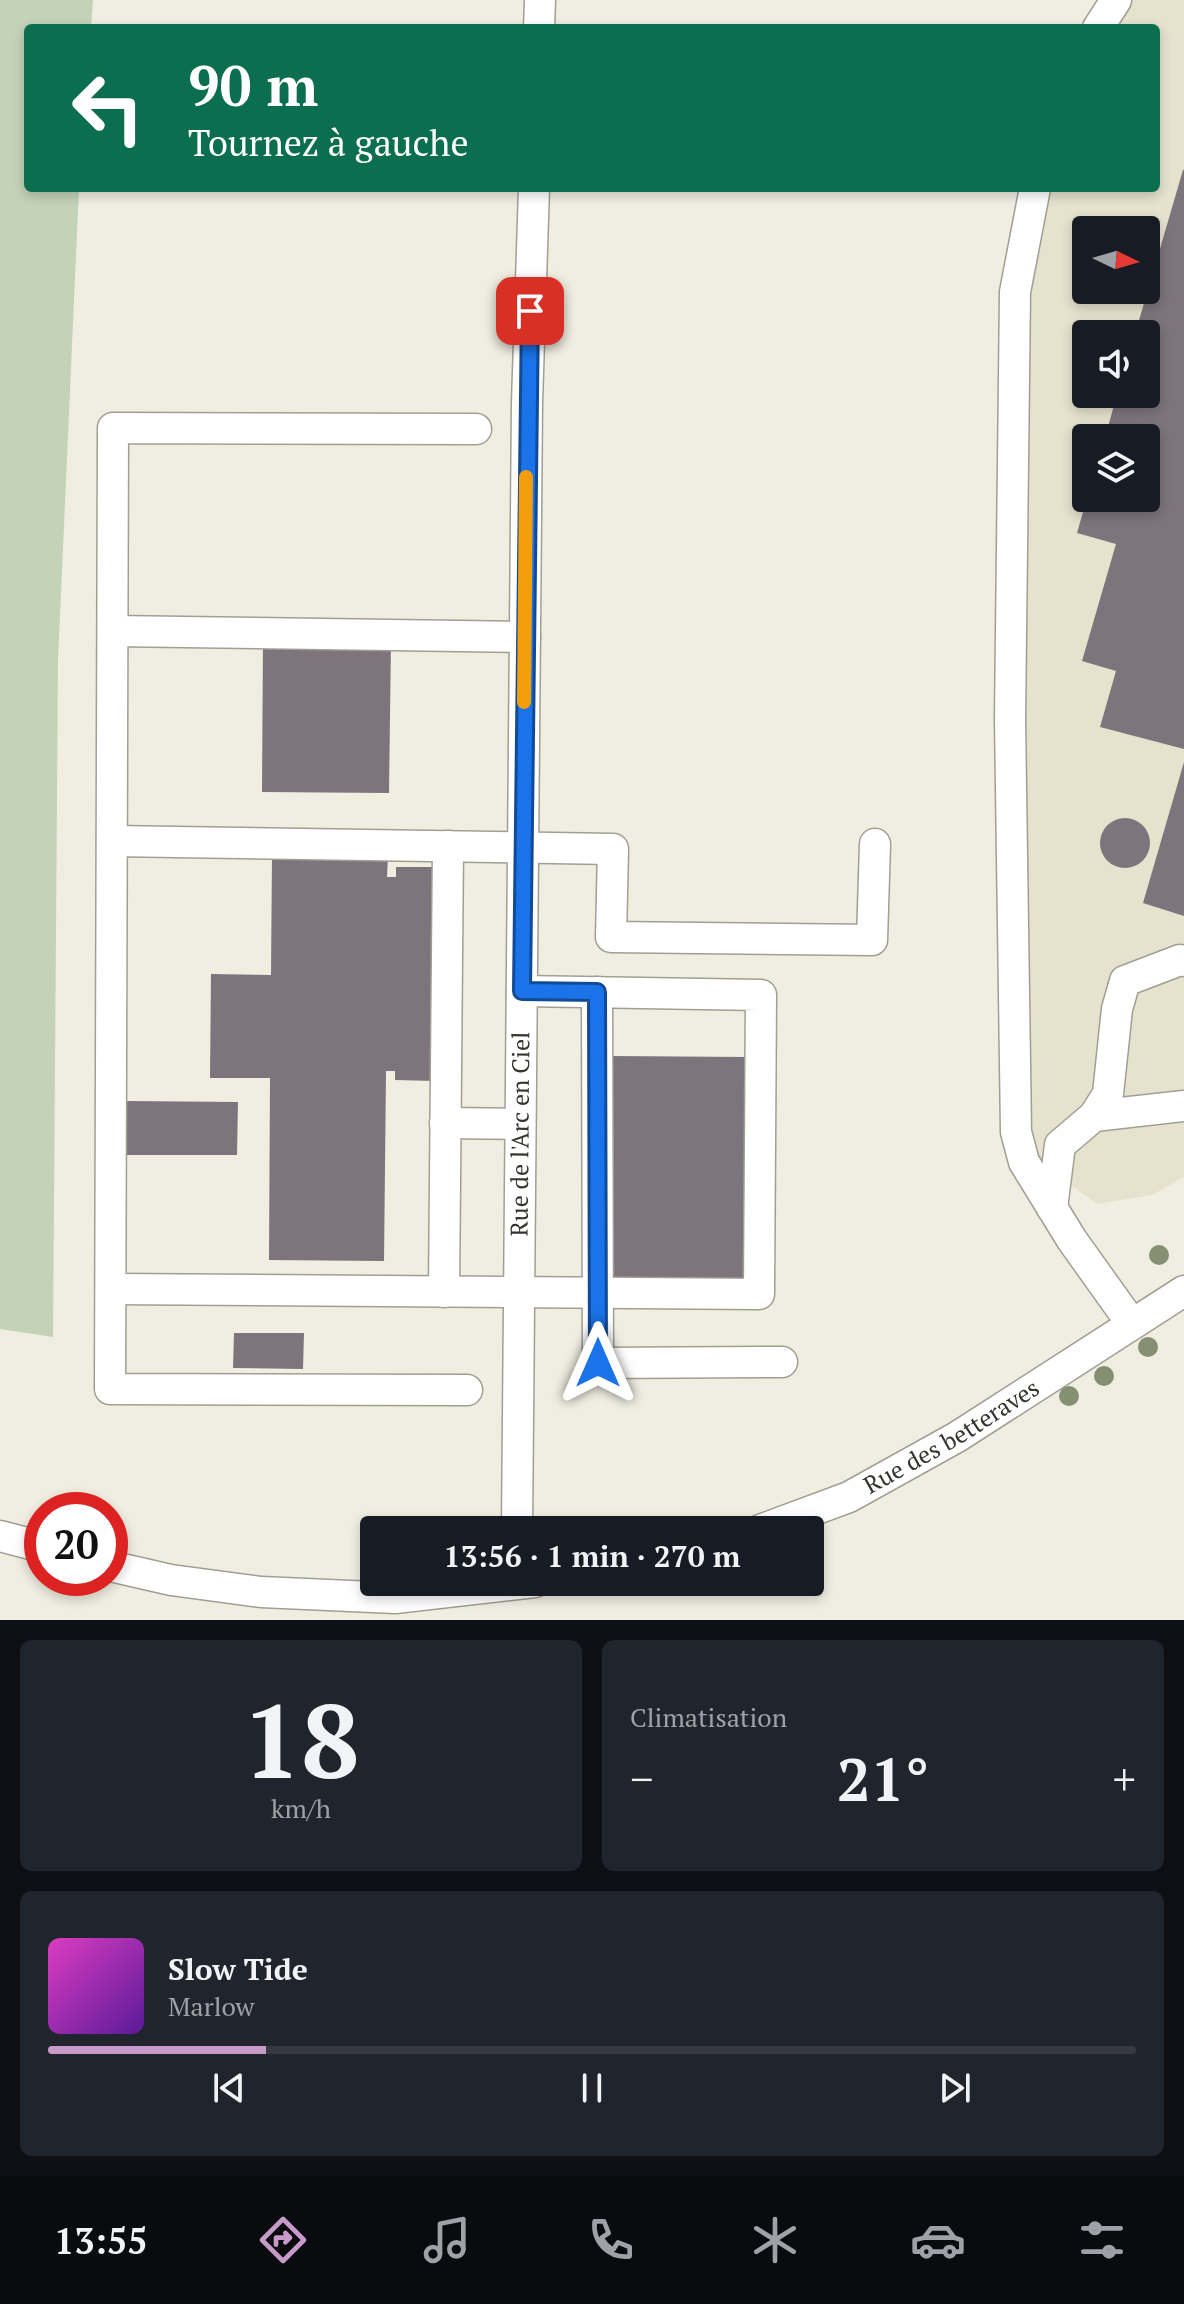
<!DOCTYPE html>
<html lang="fr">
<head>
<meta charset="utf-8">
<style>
  body { margin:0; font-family:"PT Serif",serif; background:#20242c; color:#f1f3f6; height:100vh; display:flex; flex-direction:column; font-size:30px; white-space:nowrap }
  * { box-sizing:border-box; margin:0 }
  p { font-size:26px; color:#9ea1a6 }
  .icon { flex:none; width:44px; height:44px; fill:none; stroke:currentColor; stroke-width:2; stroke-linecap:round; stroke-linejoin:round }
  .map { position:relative; height:1620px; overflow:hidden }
  .details { display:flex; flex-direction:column; gap:20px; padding:20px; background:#0d0f14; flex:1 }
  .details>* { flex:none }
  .guide { position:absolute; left:24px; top:24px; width:1136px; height:168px; border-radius:8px; box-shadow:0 4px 12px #0003; background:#0b6e4f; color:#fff; overflow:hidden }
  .needle { width:52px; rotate:95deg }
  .controls { position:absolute; left:1072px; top:216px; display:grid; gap:16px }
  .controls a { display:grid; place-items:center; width:88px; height:88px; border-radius:8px; background:#171b24; box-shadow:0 4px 12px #0003; font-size:40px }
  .speed { position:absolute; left:24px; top:1492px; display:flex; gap:16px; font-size:40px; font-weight:700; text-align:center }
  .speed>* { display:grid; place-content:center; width:104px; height:104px; border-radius:50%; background:#171b24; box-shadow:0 4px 12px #0003; line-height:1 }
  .speed .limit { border:12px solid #d22; background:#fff; color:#111 }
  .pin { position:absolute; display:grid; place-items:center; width:68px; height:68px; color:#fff; margin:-34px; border-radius:16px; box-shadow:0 4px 12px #0006 }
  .me { position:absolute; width:88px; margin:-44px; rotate:0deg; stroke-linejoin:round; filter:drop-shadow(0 0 6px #0008) }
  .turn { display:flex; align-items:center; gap:28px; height:168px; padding:0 32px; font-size:36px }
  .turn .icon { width:104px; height:104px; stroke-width:2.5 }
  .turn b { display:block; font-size:56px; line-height:68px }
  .big { font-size:60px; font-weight:700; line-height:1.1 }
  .details .widget { flex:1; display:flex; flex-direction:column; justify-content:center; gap:12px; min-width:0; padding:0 28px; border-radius:12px; background:#20242c }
  .details .dial { align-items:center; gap:0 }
  .dial b { font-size:104px; line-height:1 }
  .song { display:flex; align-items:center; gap:24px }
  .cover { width:96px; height:96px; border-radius:12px; background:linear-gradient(135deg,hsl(310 70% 55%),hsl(270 70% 35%)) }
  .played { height:8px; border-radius:4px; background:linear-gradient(90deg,#c89ac8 20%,#363941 20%) }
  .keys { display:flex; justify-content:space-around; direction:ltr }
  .heat { display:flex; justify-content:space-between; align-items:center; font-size:44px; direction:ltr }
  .details .tiles { flex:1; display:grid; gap:20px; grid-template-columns:1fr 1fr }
  .widget:last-child { grid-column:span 2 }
  .trip { position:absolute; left:360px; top:1516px; width:464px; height:80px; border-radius:8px; background:#171b24; box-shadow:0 4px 12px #0003; font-weight:700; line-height:80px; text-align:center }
  .tabs { display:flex; height:128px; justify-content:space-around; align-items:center; background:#090b0e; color:#9ea1a6 }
  .tabs .icon { width:56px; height:56px }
  .tabs .current { color:#c89ac8 }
  .tabs b { font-size:36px; color:#f1f3f6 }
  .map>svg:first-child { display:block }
  .built { fill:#e5e2ce; fill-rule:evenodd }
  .green { fill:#c4d2b8 }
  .building { fill:#7e747c }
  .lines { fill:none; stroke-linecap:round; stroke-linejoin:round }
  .minor-casing { stroke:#a19f94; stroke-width:33 }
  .minor { stroke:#fff; stroke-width:30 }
  .tree { fill:#858f71 }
  .route-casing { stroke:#114b97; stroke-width:20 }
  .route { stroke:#1a73e8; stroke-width:14 }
  .slow { stroke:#f59e0b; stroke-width:14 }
  .labels { text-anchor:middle; stroke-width:8; stroke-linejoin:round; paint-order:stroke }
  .street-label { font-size:24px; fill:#353530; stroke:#f0eee1 }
</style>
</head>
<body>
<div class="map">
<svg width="1184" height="1620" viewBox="0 0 1184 1620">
  <rect width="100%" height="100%" fill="#f0eee1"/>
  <path class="built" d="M 1127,0 L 1184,0 L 1184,1177 L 1152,1195 L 1097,1204 L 1039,1161 L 1027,1137 L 1022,722 L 1028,291 L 1048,188 L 1156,188 L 1156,28 L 1109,28 ZM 1086,230 L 1146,230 L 1146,290 L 1086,290 ZM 1086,334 L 1146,334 L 1146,394 L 1086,394 ZM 1086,438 L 1146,438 L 1146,498 L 1086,498 Z"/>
  <path class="green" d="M 0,0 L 93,0 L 91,28 L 28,28 L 28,188 L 79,188 L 58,661 L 53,1337 L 0,1329 Z"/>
  <path class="building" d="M 1183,170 L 1184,170 L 1184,749 L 1100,727 L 1116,671 L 1082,661 L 1116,544 L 1077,533 L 1087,498 L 1146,498 L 1146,438 L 1105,438 L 1117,394 L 1146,394 L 1146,334 L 1135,334 Z
    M 263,639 L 391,640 L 389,793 L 262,792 Z
    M 1184,762 L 1184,916 L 1143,903 Z
    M1100 843a25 25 0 1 1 50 0a25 25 0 1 1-50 0Z
    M 272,855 L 388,856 L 387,877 L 396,877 L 396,867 L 437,867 L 436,1081 L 395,1080 L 395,1071 L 386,1071 L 384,1261 L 269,1260 L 270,1078 L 210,1078 L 211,974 L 271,975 Z
    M 612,1056 L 747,1057 L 745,1280 L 610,1280 Z
    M 127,1101 L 238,1102 L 237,1155 L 127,1155 Z
    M 234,1333 L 304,1333 L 303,1369 L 233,1368 Z"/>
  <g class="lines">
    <defs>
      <g id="minor">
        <path d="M 539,28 L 540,0"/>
        <path d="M 1098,28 L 1116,0"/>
        <path d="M 1035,188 L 1015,292 L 1010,719 L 1016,1132 L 1024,1162 L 1072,1240 L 1132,1324"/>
        <path d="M 113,631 L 525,637"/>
        <path d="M 112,841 L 613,849 L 611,937 L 872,940 L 875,844"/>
        <path d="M 597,992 L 598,1363 L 782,1362"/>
        <path d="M 1094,1116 L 1184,1106"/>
        <path d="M 445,1123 L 520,1124"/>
        <path d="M 1052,1208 L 1060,1145 L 1094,1116 L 1108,1094 L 1117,1009 L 1125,981 L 1180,960 L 1184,961"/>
        <path d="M 111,1289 L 759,1294 L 761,995 L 522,991"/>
        <path d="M 444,1292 L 448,846"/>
        <path d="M 467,1390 L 110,1389 L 113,428 L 476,429"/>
        <path id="s1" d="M 517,1530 L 527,403 L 534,188"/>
        <path id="s2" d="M 760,1530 L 849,1497 L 957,1437 L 1184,1291"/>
        <path d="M 0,1536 L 42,1547"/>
        <path d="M 110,1566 L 171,1580 L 261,1592 L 395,1598 L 535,1582"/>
      </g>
    </defs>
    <use href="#minor" class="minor-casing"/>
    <use href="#minor" class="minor"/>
  </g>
  <g class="tree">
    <circle cx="1159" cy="1255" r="10"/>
    <circle cx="1148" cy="1347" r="10"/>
    <circle cx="1104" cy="1376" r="10"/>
    <circle cx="1069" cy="1396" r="10"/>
  </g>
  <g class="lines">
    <defs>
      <path id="route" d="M 530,311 L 522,991 L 597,992 L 598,1363"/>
    </defs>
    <use href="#route" class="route-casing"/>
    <use href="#route" class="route"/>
    <path class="slow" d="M 524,702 L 526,477"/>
  </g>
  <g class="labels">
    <g class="street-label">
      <text dy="8" stroke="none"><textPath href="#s1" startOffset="396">Rue de l'Arc en Ciel</textPath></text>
      <text dy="8" stroke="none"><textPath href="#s2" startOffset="214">Rue des betteraves</textPath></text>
    </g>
  </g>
</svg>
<div class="controls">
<a><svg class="needle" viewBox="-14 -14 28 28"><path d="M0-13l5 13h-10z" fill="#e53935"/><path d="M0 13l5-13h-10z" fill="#9ea1a6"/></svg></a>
<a><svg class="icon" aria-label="sound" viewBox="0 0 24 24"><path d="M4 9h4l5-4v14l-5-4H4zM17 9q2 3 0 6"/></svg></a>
<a><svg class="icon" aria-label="layers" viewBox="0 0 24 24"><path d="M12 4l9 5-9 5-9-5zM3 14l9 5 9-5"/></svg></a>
</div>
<div class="speed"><div class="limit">20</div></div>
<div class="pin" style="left:530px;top:311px;background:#d93025"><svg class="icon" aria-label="arrive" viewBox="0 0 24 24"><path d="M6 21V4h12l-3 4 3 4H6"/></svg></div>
<svg class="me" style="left:598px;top:1363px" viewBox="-20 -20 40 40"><path d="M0-17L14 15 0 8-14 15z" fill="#1a73e8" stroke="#fff" stroke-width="4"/></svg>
<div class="trip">13:56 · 1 min · 270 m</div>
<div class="guide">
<div class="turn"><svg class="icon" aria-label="left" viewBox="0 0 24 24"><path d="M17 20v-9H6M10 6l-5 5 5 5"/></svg><div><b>90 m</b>Tournez à gauche</div></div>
</div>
</div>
<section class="details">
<div class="tiles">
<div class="widget dial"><b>18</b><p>km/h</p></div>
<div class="widget"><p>Climatisation</p>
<div class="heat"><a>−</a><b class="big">21°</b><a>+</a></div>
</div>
<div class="widget">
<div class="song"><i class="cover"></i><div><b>Slow Tide</b><p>Marlow</p></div></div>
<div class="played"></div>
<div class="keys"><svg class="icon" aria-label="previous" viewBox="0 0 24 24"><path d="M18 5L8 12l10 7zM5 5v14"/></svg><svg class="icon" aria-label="pause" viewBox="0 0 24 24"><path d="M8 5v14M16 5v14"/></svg><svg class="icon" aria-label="next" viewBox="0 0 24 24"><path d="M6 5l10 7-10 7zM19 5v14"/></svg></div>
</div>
</div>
</section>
<nav class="tabs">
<b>13:55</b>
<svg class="icon current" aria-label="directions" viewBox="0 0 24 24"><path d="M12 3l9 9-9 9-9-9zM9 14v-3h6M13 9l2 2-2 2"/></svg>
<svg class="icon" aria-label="music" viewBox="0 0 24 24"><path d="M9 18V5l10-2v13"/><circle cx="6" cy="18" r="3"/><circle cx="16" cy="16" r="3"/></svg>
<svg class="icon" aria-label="phone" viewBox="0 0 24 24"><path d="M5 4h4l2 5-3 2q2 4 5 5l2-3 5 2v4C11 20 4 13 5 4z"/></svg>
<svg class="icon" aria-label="climate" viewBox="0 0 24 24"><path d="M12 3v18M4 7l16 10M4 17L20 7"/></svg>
<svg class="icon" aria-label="car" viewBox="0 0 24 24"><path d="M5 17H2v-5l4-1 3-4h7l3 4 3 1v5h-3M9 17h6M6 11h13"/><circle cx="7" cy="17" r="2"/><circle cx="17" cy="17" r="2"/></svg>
<svg class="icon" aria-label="filters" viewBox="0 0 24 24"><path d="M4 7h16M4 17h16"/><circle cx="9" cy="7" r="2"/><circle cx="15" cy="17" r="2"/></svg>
</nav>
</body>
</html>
